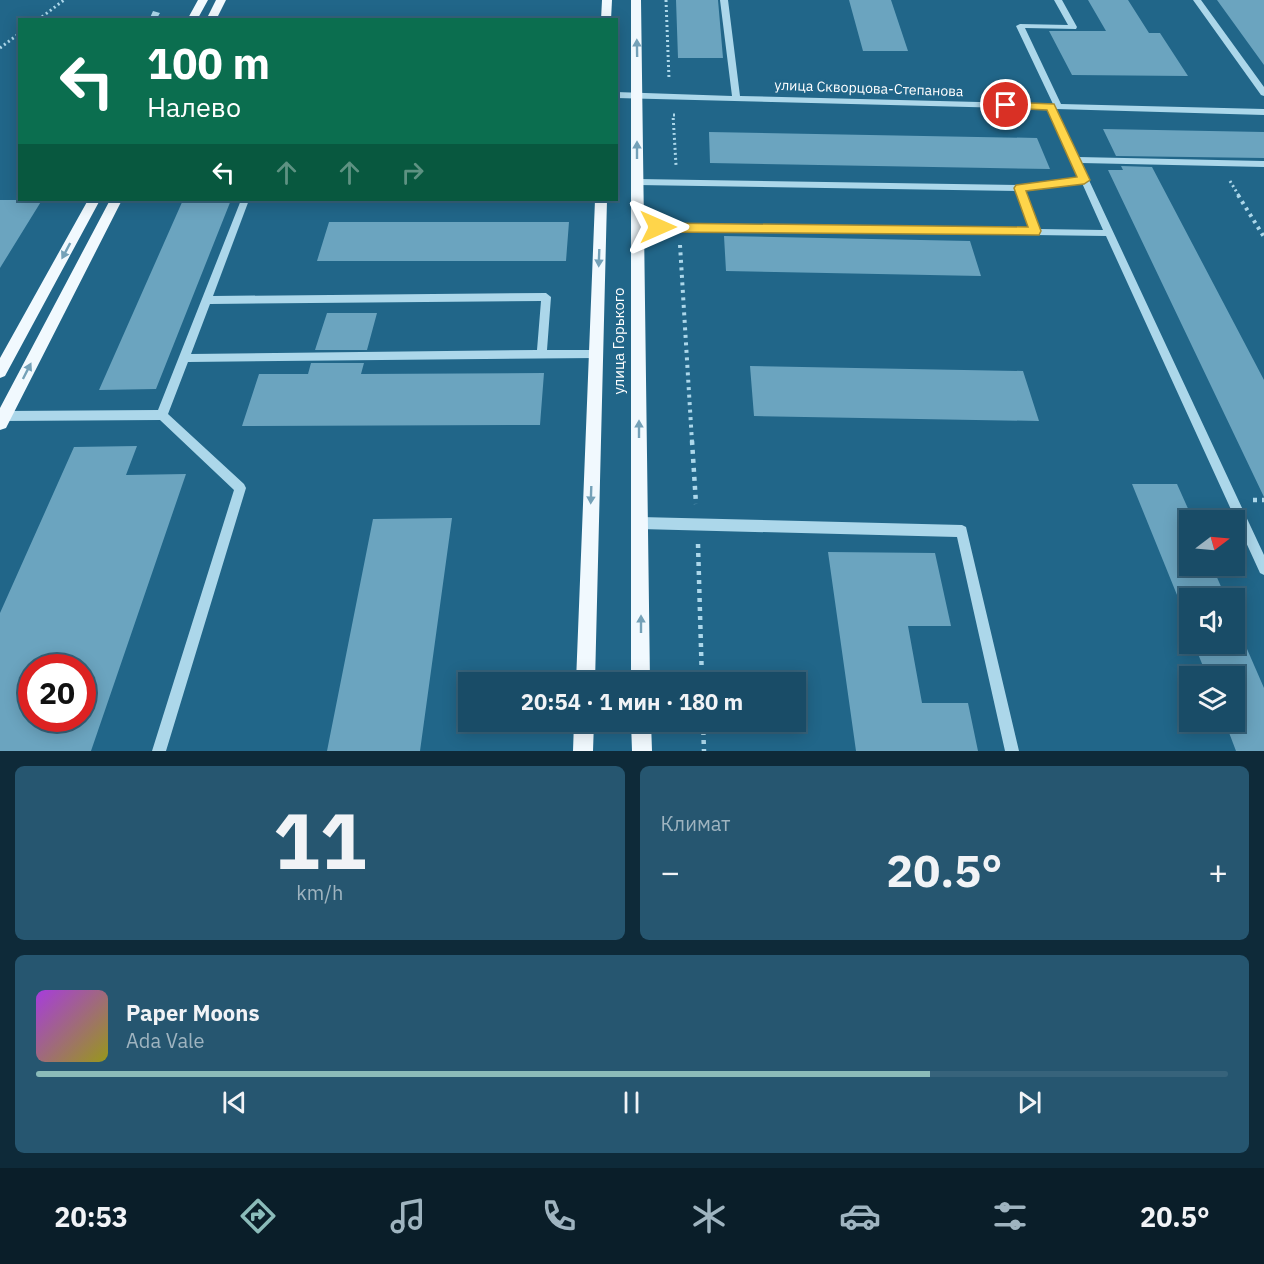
<!DOCTYPE html>
<html lang="ru">
<head>
<meta charset="utf-8">
<style>
  body { margin:0; font-family:"IBM Plex Sans",sans-serif; background:#265670; color:#f1f3f6; height:100vh; display:flex; flex-direction:column; font-size:22px; white-space:nowrap }
  * { box-sizing:border-box; margin:0 }
  p { font-size:20px; color:#9fb4c0 }
  .icon { flex:none; width:33px; height:33px; fill:none; stroke:currentColor; stroke-width:2; stroke-linecap:round; stroke-linejoin:round }
  .map { position:relative; height:751px; overflow:hidden }
  .sheet { display:flex; flex-direction:column; gap:15px; padding:15px; background:#0e2a39; flex:1 }
  .sheet>* { flex:none }
  .guide { position:absolute; left:18px; top:18px; width:600px; height:183px; border-radius:0px; box-shadow:0 3px 15px #0003,0 0 0 2px #37637b; background:#0b6e4f; color:#fff; overflow:hidden }
  .needle { width:39px; rotate:74deg }
  .tools { position:absolute; left:1179px; top:510px; display:grid; gap:12px }
  .tools a { display:grid; place-items:center; width:66px; height:66px; border-radius:0px; background:#194c67; box-shadow:0 3px 15px #0003,0 0 0 2px #37637b; font-size:30px }
  .speed { position:absolute; left:18px; top:654px; display:flex; gap:12px; font-size:30px; font-weight:700; text-align:center }
  .speed>* { display:grid; place-content:center; width:78px; height:78px; border-radius:50%; background:#194c67; box-shadow:0 3px 15px #0003,0 0 0 2px #37637b; line-height:1 }
  .speed .limit { border:9px solid #d22; background:#fff; color:#111 }
  .pin { position:absolute; display:grid; place-items:center; width:51px; height:51px; color:#fff; margin:-26px; border:3px solid #fff; border-radius:50%; box-shadow:0 2px 6px #0007 }
  .me { position:absolute; width:66px; margin:-33px; rotate:90deg; stroke-linejoin:round; filter:drop-shadow(0 0 4px #0008) }
  .turn { display:flex; align-items:center; gap:21px; height:126px; padding:0 30px; font-size:27px }
  .turn .icon { width:78px; height:78px; stroke-width:2.5 }
  .turn b { display:block; font-size:42px; line-height:51px }
  .lanes { display:flex; align-items:center; height:57px; padding:0 30px; background:#0003; justify-content:center; gap:30px; direction:ltr }
  .lanes .off { opacity:.35 }
  .big { font-size:45px; font-weight:700; line-height:1.1 }
  .sheet .card { flex:1; display:flex; flex-direction:column; justify-content:center; gap:9px; min-width:0; padding:0 21px; border-radius:9px; background:#265670 }
  .sheet .dial { align-items:center; gap:0 }
  .dial b { font-size:78px; line-height:1 }
  .song { display:flex; align-items:center; gap:18px }
  .cover { width:72px; height:72px; border-radius:9px; background:linear-gradient(135deg,hsl(280 70% 55%),hsl(60 70% 35%)) }
  .played { height:6px; border-radius:3px; background:linear-gradient(90deg,#8bbbb9 75%,#37637b 75%) }
  .keys { display:flex; justify-content:space-around; direction:ltr }
  .heat { display:flex; justify-content:space-between; align-items:center; font-size:33px; direction:ltr }
  .sheet .tiles { flex:1; display:grid; gap:15px; grid-template-columns:1fr 1fr }
  .card:last-child { grid-column:span 2 }
  .trip { position:absolute; left:458px; top:672px; width:348px; height:60px; border-radius:0px; background:#194c67; box-shadow:0 3px 15px #0003,0 0 0 2px #37637b; font-weight:700; line-height:60px; text-align:center }
  .dock { display:flex; height:96px; justify-content:space-around; align-items:center; background:#0a1e29; color:#9fb4c0 }
  .dock .icon { width:42px; height:42px }
  .dock .selected { color:#8bbbb9 }
  .dock b { font-size:27px; color:#f1f3f6 }
  .map>svg:first-child { display:block }
  .building { fill:#6ba4bf; fill-rule:evenodd }
  .lines { fill:none; stroke-linecap:round; stroke-linejoin:round }
  .path-far2 { stroke:#acd7ea; stroke-width:3; stroke-dasharray:2 3; stroke-linecap:butt }
  .path-far1 { stroke:#acd7ea; stroke-width:4; stroke-dasharray:3 4.5; stroke-linecap:butt }
  .path { stroke:#acd7ea; stroke-width:4.5; stroke-dasharray:4 5; stroke-linecap:butt }
  .minor { fill:#acd7ea; fill-rule:evenodd }
  .major { fill:#f1f9fe; fill-rule:evenodd }
  .oneway { fill:#74a1b8 }
  .route { fill:#ffd54a; stroke:#a68a30; stroke-width:1.5 }
  .labels { text-anchor:middle; stroke-width:6; stroke-linejoin:round; paint-order:stroke }
  .far-street-label { font-size:14px; fill:#fff; stroke:#216689 }
  .street-label { font-size:15px; fill:#fff; stroke:#216689 }
</style>
</head>
<body>
<div class="map">
<svg width="1264" height="751" viewBox="0 0 1264 751">
  <rect width="100%" height="100%" fill="#216689"/>
  <path class="building" d="M 676,0 L 718,0 L 723,58 L 678,58 Z
    M 849,0 L 891,0 L 908,51 L 863,51 Z
    M 1088,0 L 1128,0 L 1149,33 L 1160,33 L 1188,76 L 1072,75 L 1049,31 L 1106,31 Z
    M 1217,0 L 1264,0 L 1264,65 Z
    M 1103,129 L 1264,132 L 1264,158 L 1116,156 Z
    M 709,132 L 1037,138 L 1050,169 L 710,163 Z
    M 1121,166 L 1152,167 L 1264,380 L 1264,497 L 1108,170 L 1123,170 Z
    M 0,200 L 42,200 L 0,268 Z
    M 183,200 L 231,200 L 156,389 L 99,390 Z
    M 329,222 L 569,222 L 566,261 L 317,261 Z
    M 724,236 L 970,241 L 981,276 L 726,271 Z
    M 327,313 L 377,313 L 367,350 L 315,350 Z
    M 311,363 L 364,363 L 361,374 L 544,373 L 540,425 L 242,426 L 259,374 L 308,374 Z
    M 750,366 L 1023,371 L 1039,421 L 754,416 Z
    M 137,446 L 126,475 L 186,474 L 91,751 L 0,751 L 0,613 L 74,447 ZM 32,668 L 82,668 L 82,718 L 32,718 Z
    M 1132,484 L 1177,484 L 1190,513 L 1190,566 L 1212,566 L 1226,598 L 1190,598 L 1190,627 Z
    M 452,518 L 420,751 L 327,751 L 373,519 Z
    M 828,552 L 935,553 L 951,626 L 908,626 L 922,703 L 968,703 L 978,751 L 856,751 Z
    M 1234,619 L 1264,688 L 1264,751 L 1236,751 L 1225,722 L 1234,722 L 1234,676 L 1207,676 L 1194,644 L 1234,644 Z"/>
  <g class="lines">
    <path class="path-far2" d="M 666,0 L 669,79
      M 38,20 L 64,0
      M 0,48 L 20,33
      M 675,115 L 673,115 L 676,165
      M 1230,181 L 1239,196"/>
    <path class="path-far1" d="M 1238,195 L 1264,237
      M 680,245 L 692,442"/>
    <path class="path" d="M 692,441 L 696,504
      M 1253,500 L 1264,500
      M 698,544 L 702,682
      M 703,722 L 704,751"/>
    <path class="minor" d="M 720,0 L 728,0 L 740,96 L 1053,104 L 1016,26 L 1020,24 L 1068,25 L 1054,0 L 1062,0 L 1077,27 L 1076,29 L 1025,28 L 1061,104 L 1264,109 L 1264,115 L 1056,109 L 1078,157 L 1264,161 L 1264,167 L 1081,163 L 1264,555 L 1264,575 L 1260,573 L 1106,236 L 635,229 L 633,227 L 638,224 L 1030,229 L 1017,191 L 638,185 L 634,182 L 638,179 L 1020,185 L 1079,178 L 1048,109 L 616,98 L 616,92 L 732,96 ZM 1082,183 L 1103,230 L 1039,229 L 1025,190 Z
      M 1193,0 L 1201,0 L 1264,87 L 1264,96 L 1261,95 Z
      M 153,11 L 160,13 L 156,20 L 149,20 Z
      M 241,200 L 249,200 L 213,296 L 546,293 L 551,297 L 547,350 L 596,350 L 600,351 L 601,354 L 600,357 L 596,358 L 188,362 L 168,414 L 244,484 L 246,488 L 166,751 L 152,751 L 234,490 L 160,420 L 4,421 L 0,419 L 0,413 L 4,411 L 158,410 ZM 541,301 L 537,350 L 191,354 L 210,304 Z
      M 640,517 L 962,525 L 966,527 L 1019,751 L 1005,751 L 957,537 L 640,529 L 636,527 L 634,523 L 636,519 Z"/>
    <path class="major" d="M 198,0 L 208,0 L 197,20 L 187,20 Z
      M 216,0 L 226,0 L 216,20 L 206,20 Z
      M 602,0 L 612,0 L 611,20 L 601,20 Z
      M 631,0 L 641,0 L 650,682 L 631,682 Z
      M 88,200 L 100,200 L 5,376 L 0,378 L 0,358 Z
      M 110,200 L 122,200 L 6,428 L 0,430 L 0,408 Z
      M 595,200 L 607,200 L 595,682 L 576,682 Z
      M 574,722 L 594,722 L 593,751 L 573,751 Z
      M 631,722 L 651,722 L 652,751 L 632,751 Z"/>
  </g>
  <defs><path id="oneway-solid" d="M-6-.8H1V-3.2L6.5 0L1 3.2V.8H-6Z" transform="scale(1.5)"/></defs>
  <g class="oneway">
    <use href="#oneway-solid" transform="translate(637 48) rotate(-91)"/>
    <use href="#oneway-solid" transform="translate(637 150) rotate(-90)"/>
    <use href="#oneway-solid" transform="translate(66 251) rotate(118)"/>
    <use href="#oneway-solid" transform="translate(599 258) rotate(92)"/>
    <use href="#oneway-solid" transform="translate(27 371) rotate(-63)"/>
    <use href="#oneway-solid" transform="translate(639 429) rotate(-90)"/>
    <use href="#oneway-solid" transform="translate(591 495) rotate(92)"/>
    <use href="#oneway-solid" transform="translate(641 624) rotate(-90)"/>
  </g>
  <path class="route" d="M 1006,102 L 1054,104 L 1090,180 L 1084,184 L 1026,191 L 1041,231 L 1039,235 L 658,232 L 652,227 L 658,223 L 1028,227 L 1014,188 L 1016,185 L 1077,177 L 1047,110 L 1002,108 L 1000,105 Z"/>
  <g class="labels">
    <g class="far-street-label">
      <text transform="translate(869 88) rotate(2)" y="5">улица Скворцова-Степанова</text>
    </g>
    <g class="street-label">
      <text transform="translate(619 341) rotate(-90)" y="5">улица Горького</text>
    </g>
  </g>
</svg>
<div class="tools">
<a><svg class="needle" viewBox="-14 -14 28 28"><path d="M0-13l5 13h-10z" fill="#e53935"/><path d="M0 13l5-13h-10z" fill="#9fb4c0"/></svg></a>
<a><svg class="icon" aria-label="sound" viewBox="0 0 24 24"><path d="M4 9h4l5-4v14l-5-4H4zM17 9q2 3 0 6"/></svg></a>
<a><svg class="icon" aria-label="layers" viewBox="0 0 24 24"><path d="M12 4l9 5-9 5-9-5zM3 14l9 5 9-5"/></svg></a>
</div>
<div class="speed"><div class="limit">20</div></div>
<div class="pin" style="left:1006px;top:105px;background:#d93025"><svg class="icon" aria-label="arrive" viewBox="0 0 24 24"><path d="M6 21V4h12l-3 4 3 4H6"/></svg></div>
<svg class="me" style="left:658px;top:227px" viewBox="-20 -20 40 40"><path d="M0-17L14 15 0 8-14 15z" fill="#ffd54a" stroke="#fff" stroke-width="4"/></svg>
<div class="trip">20:54 · 1 мин · 180 m</div>
<div class="guide">
<div class="turn"><svg class="icon" aria-label="left" viewBox="0 0 24 24"><path d="M17 20v-9H6M10 6l-5 5 5 5"/></svg><div><b>100 m</b>Налево</div></div>
<div class="lanes"><svg class="icon" aria-label="left" viewBox="0 0 24 24"><path d="M17 20v-9H6M10 6l-5 5 5 5"/></svg><svg class="icon off" aria-label="ahead" viewBox="0 0 24 24"><path d="M12 20V5M6 11l6-6 6 6"/></svg><svg class="icon off" aria-label="ahead" viewBox="0 0 24 24"><path d="M12 20V5M6 11l6-6 6 6"/></svg><svg class="icon off" aria-label="right" viewBox="0 0 24 24"><path d="M7 20v-9h11M14 6l5 5-5 5"/></svg></div>
</div>
</div>
<section class="sheet">
<div class="tiles">
<div class="card dial"><b>11</b><p>km/h</p></div>
<div class="card"><p>Климат</p>
<div class="heat"><a>−</a><b class="big">20.5°</b><a>+</a></div>
</div>
<div class="card">
<div class="song"><i class="cover"></i><div><b>Paper Moons</b><p>Ada Vale</p></div></div>
<div class="played"></div>
<div class="keys"><svg class="icon" aria-label="previous" viewBox="0 0 24 24"><path d="M18 5L8 12l10 7zM5 5v14"/></svg><svg class="icon" aria-label="pause" viewBox="0 0 24 24"><path d="M8 5v14M16 5v14"/></svg><svg class="icon" aria-label="next" viewBox="0 0 24 24"><path d="M6 5l10 7-10 7zM19 5v14"/></svg></div>
</div>
</div>
</section>
<nav class="dock">
<b>20:53</b>
<svg class="icon selected" aria-label="directions" viewBox="0 0 24 24"><path d="M12 3l9 9-9 9-9-9zM9 14v-3h6M13 9l2 2-2 2"/></svg>
<svg class="icon" aria-label="music" viewBox="0 0 24 24"><path d="M9 18V5l10-2v13"/><circle cx="6" cy="18" r="3"/><circle cx="16" cy="16" r="3"/></svg>
<svg class="icon" aria-label="phone" viewBox="0 0 24 24"><path d="M5 4h4l2 5-3 2q2 4 5 5l2-3 5 2v4C11 20 4 13 5 4z"/></svg>
<svg class="icon" aria-label="climate" viewBox="0 0 24 24"><path d="M12 3v18M4 7l16 10M4 17L20 7"/></svg>
<svg class="icon" aria-label="car" viewBox="0 0 24 24"><path d="M5 17H2v-5l4-1 3-4h7l3 4 3 1v5h-3M9 17h6M6 11h13"/><circle cx="7" cy="17" r="2"/><circle cx="17" cy="17" r="2"/></svg>
<svg class="icon" aria-label="filters" viewBox="0 0 24 24"><path d="M4 7h16M4 17h16"/><circle cx="9" cy="7" r="2"/><circle cx="15" cy="17" r="2"/></svg>
<b>20.5°</b>
</nav>
</body>
</html>
